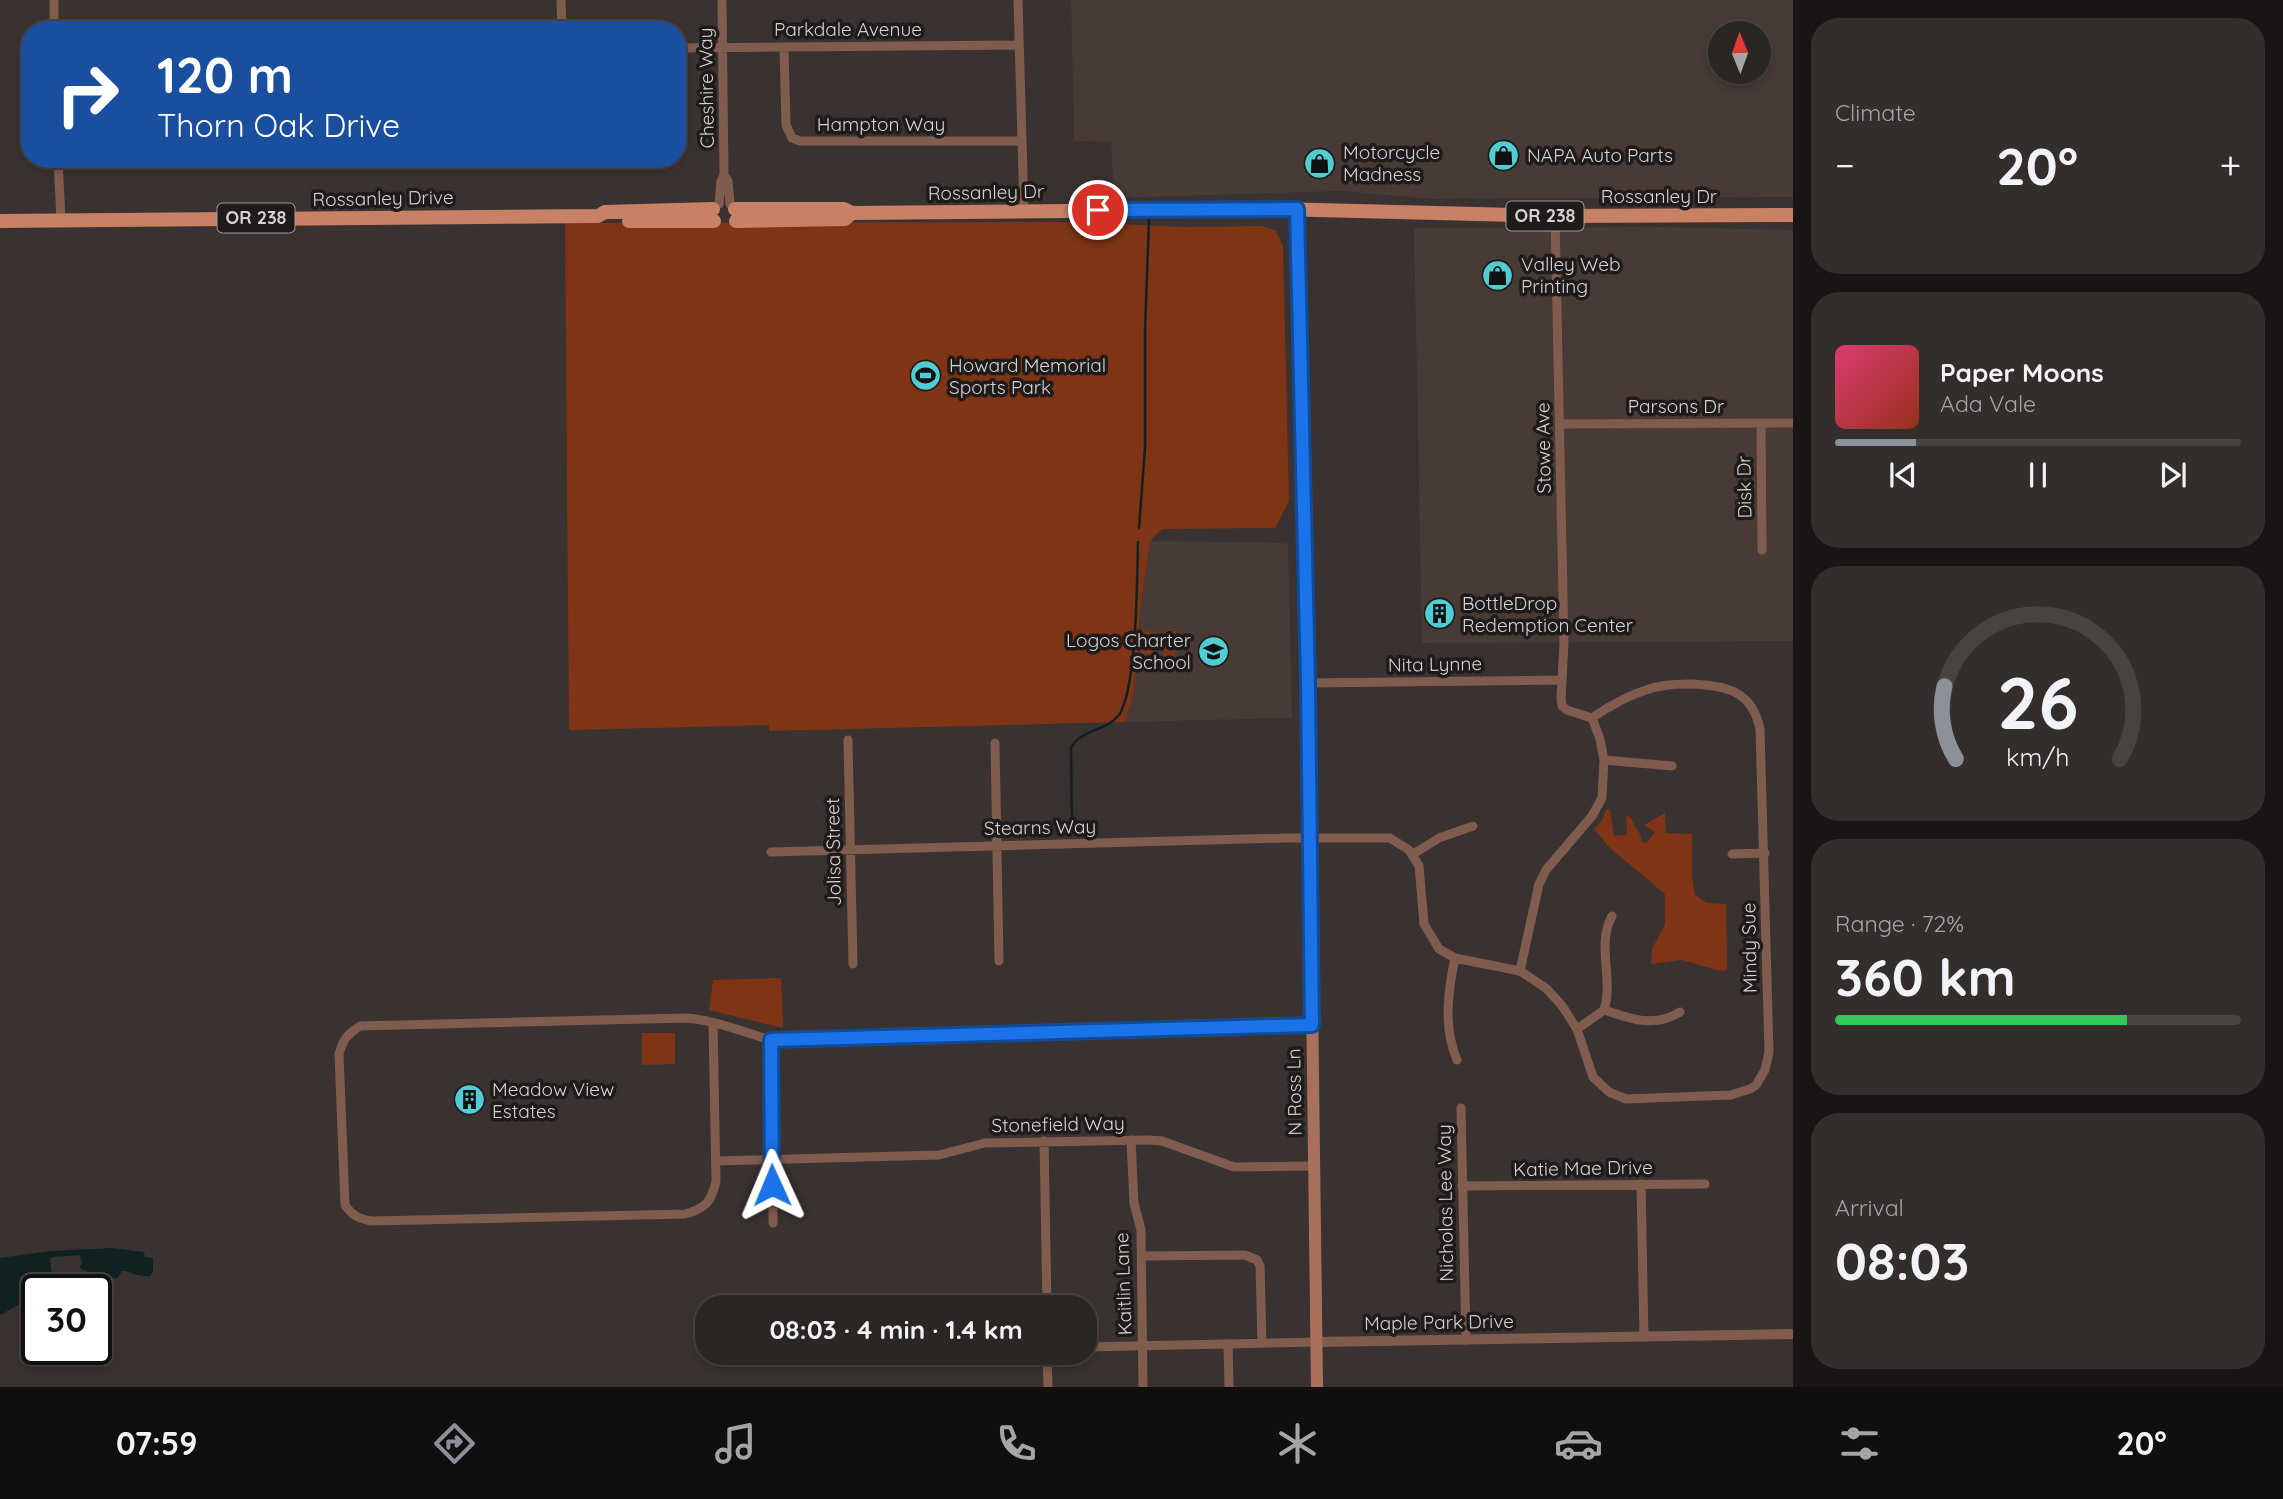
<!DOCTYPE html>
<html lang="en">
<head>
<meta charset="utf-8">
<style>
  body { margin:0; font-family:Quicksand,sans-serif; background:#332e2c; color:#f1f3f6; height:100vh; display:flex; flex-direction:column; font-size:26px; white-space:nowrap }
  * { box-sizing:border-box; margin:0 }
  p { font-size:23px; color:#a6a5a6 }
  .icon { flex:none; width:38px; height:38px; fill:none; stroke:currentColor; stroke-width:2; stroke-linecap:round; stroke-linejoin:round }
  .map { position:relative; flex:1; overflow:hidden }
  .details { display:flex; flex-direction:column; gap:18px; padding:18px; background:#181514; width:490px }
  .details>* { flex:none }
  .top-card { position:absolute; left:21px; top:21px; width:665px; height:147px; border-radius:28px; box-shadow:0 4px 10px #0003,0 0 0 2px #474341; background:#1a4fa0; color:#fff; overflow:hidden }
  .needle { width:46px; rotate:359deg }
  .tools { position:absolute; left:1708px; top:21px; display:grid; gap:14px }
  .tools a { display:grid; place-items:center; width:63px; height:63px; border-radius:50%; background:#2b2624; box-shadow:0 4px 10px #0003,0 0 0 2px #474341; font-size:35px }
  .speed { position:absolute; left:21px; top:1274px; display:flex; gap:14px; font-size:35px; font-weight:700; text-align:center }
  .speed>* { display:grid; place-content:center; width:91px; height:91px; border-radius:50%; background:#2b2624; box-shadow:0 4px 10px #0003,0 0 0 2px #474341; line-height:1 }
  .speed .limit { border:4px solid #111; border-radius:10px; background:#fff; color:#111 }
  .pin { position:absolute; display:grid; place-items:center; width:60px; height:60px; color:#fff; margin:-30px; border:4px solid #fff; border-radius:50%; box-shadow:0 2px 7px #0007 }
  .me { position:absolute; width:77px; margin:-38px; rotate:359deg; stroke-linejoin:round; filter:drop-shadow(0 0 5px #0008) }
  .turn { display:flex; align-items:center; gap:24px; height:147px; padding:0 21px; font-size:32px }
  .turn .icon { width:91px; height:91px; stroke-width:2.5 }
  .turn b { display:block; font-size:49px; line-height:60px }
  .big { font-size:52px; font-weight:700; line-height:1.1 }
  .details .widget { flex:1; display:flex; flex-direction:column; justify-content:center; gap:10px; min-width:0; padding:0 24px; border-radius:28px; background:#332e2c }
  .details .dial { align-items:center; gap:0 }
  .dial svg { height:182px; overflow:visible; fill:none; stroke:#474341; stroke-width:7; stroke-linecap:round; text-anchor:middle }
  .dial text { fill:#f1f3f6; stroke:none }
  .song { display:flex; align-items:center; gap:21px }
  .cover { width:84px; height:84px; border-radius:10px; background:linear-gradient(135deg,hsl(340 70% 55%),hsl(10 70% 35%)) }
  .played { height:7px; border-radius:4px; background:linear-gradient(90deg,#8c9099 20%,#474341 20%) }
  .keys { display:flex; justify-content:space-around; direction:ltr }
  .heat { display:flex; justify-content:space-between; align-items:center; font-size:38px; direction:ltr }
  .charge { height:10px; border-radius:5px; background:linear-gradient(90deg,#34c759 72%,#474341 0) }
  .trip { position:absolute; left:695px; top:1295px; width:402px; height:70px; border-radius:28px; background:#2b2624; box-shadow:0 4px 10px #0003,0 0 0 2px #474341; font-weight:700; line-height:70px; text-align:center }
  .dock { display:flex; height:112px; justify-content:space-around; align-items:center; background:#110f0e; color:#a6a5a6 }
  .dock .icon { width:49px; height:49px }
  .dock .active { color:#8c9099 }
  .dock b { font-size:32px; color:#f1f3f6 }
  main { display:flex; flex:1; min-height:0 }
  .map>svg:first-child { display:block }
  .built { fill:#483a35; fill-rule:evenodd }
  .green { fill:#7e3415 }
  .water { fill:#102122 }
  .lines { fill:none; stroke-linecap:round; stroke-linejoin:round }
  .stream { stroke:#102122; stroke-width:2.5 }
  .minor { stroke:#805c4f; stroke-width:9 }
  .tertiary { stroke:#805c4f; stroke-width:10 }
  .secondary { stroke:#a9715c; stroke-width:12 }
  .primary { stroke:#c98166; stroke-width:14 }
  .route-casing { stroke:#114b97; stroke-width:18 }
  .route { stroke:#1a73e8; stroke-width:12 }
  .labels { text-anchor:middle; stroke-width:7; stroke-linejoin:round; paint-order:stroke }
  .shield { fill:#1e1b1a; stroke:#9f9b99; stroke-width:2 }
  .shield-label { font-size:18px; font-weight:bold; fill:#d6d2d0 }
  .street-label { font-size:19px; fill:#d6d2d0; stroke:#1e1b1a }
  .poi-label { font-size:19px; fill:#d6d2d0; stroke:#1e1b1a; text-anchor:start }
</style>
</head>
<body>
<main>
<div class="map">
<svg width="1793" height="1387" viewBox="0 0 1793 1387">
  <rect width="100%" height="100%" fill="#393230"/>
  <path class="built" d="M 1071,0 L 1793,0 L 1793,197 L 1431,199 L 1339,191 L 1114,198 L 1111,142 L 1074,141 ZM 1720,33 L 1759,33 L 1759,72 L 1720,72 Z
    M 1663,227 L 1793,230 L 1793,641 L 1422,643 L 1414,228 Z
    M 1150,541 L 1284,543 L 1288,545 L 1292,718 L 1125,722 L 1134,691 L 1140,612 Z"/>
  <path class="green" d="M 1075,222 L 1186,227 L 1262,226 L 1276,231 L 1283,246 L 1289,501 L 1275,528 L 1162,529 L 1150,541 L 1140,612 L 1134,691 L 1125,722 L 769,731 L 769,725 L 569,730 L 565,223 Z
    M 1164,630 L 1176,631 L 1175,656 L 1163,656 Z
    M 1141,631 L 1157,632 L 1157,654 L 1140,654 Z
    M 1610,809 L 1614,836 L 1627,835 L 1626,816 L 1630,817 L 1641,836 L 1641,842 L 1646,843 L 1655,832 L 1644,825 L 1665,813 L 1666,833 L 1692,834 L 1692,877 L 1695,895 L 1707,903 L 1726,904 L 1727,970 L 1721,971 L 1681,960 L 1651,964 L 1652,949 L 1665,924 L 1665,894 L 1610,848 L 1594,829 L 1601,822 L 1606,810 Z
    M 781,978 L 783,1028 L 709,1010 L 713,980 Z
    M 642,1033 L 675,1033 L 675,1064 L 642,1065 Z"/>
  <path class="water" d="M 112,1248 L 144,1252 L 145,1257 L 153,1258 L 153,1271 L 150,1276 C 138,1278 133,1271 122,1271 L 118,1278 L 97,1277 L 79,1267 L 82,1264 L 80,1255 L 52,1257 L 50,1259 L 52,1275 L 50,1280 L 20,1304 L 0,1315 L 0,1258 L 50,1251 Z"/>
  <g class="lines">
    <path class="stream" d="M 1139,528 L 1145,448 L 1145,331 L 1149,219
      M 1072,833 L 1071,748 C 1080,729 1106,732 1119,715 C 1137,688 1137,578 1138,542"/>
    <path class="minor" d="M 54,0 L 54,30
      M 561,0 L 562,30
      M 722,0 L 724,175 L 728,181 L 730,204
      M 1018,0 L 1024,210
      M 784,47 L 786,125 L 792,138 L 800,141 L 1021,141
      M 677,48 L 1019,45
      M 58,159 L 61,220
      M 719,204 L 721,181 L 724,175
      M 1761,423 L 1762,550
      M 1560,424 L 1793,423
      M 1308,683 L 1562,680
      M 848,740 L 853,964
      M 995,743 L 999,961
      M 1604,760 L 1672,766
      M 771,852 L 1284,838 L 1390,838 L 1409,850 L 1419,866 L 1424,924 L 1439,949 L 1455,958 L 1520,971 L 1547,989 L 1563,1007 L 1577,1029 L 1593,1077 L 1609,1092 L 1626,1099 L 1731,1095 L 1750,1089 L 1756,1085 L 1765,1070 L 1769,1052 L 1760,729 C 1752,690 1725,685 1689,684 C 1675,684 1659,685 1646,690 C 1627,696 1608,707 1592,718
      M 1413,854 L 1439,838 L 1473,826
      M 1732,854 L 1765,853
      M 1455,958 C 1448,991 1443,1028 1457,1060
      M 1520,971 L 1539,884 L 1546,870 L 1592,816 L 1602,798 L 1604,760 L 1600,739 L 1592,718 L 1567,710 L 1562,706 L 1561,698 L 1564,643 L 1555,216
      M 1604,1010 C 1614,980 1596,945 1612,916
      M 713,1023 L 716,1181 C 712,1201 705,1209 685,1214 L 371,1221 C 359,1219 352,1215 345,1205 L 339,1054 C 343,1039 348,1034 360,1026 L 686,1018 C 714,1020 743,1032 771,1040 L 1312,1025
      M 1577,1029 L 1604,1010 C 1630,1019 1655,1028 1680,1012
      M 771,1040 L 773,1223
      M 1461,1108 L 1466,1340
      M 1131,1140 L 1134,1203 L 1141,1230 L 1143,1387
      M 1044,1141 L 1047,1307
      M 716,1161 L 939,1155 L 985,1143 L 1148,1140 L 1162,1141 L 1234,1167 L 1314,1166
      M 1641,1184 L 1644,1337
      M 1462,1186 L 1705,1184
      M 1141,1256 L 1245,1255 L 1257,1260 L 1260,1266 L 1262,1343
      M 1228,1344 L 1229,1387
      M 1085,1347 L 1317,1342
      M 1047,1353 L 1048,1387"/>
    <path class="tertiary" d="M 1317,1342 L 1793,1334"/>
    <path class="secondary" d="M 1297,209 L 1308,683 L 1317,1387"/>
    <path class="primary" d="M 735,209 L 844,209 L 852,213 L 1277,209 L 1555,216 L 1793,215
      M 0,221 L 598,216 L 605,212 L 713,209
      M 629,221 L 714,221
      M 736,221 L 845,219 L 852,213"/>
  </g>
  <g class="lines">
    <defs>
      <path id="route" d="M 772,1185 L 771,1040 L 1312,1025 L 1308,683 L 1297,209 L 1098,210"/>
    </defs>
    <use href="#route" class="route-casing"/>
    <use href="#route" class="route"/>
  </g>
  <defs>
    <symbol id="shop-disc" viewBox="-11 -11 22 22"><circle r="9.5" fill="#51ccd2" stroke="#1e1b1a"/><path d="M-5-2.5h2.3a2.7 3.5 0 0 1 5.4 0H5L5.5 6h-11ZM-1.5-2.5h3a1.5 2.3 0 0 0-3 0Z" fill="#111"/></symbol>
    <symbol id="stadium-disc" viewBox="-11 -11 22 22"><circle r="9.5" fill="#51ccd2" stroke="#1e1b1a"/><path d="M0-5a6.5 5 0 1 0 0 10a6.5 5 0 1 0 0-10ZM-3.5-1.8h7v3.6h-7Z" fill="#111"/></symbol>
    <symbol id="building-disc" viewBox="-11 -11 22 22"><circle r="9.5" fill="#51ccd2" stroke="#1e1b1a"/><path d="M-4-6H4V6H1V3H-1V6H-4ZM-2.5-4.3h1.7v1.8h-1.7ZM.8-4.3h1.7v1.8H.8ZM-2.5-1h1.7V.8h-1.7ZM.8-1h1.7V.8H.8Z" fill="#111"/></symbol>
    <symbol id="school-disc" viewBox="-11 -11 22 22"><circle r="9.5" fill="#51ccd2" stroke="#1e1b1a"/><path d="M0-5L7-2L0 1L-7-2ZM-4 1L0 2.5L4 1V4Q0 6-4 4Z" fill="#111"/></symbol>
  </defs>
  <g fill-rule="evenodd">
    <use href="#shop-disc" x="1486" y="138" width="35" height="35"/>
    <use href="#shop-disc" x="1302" y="146" width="35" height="35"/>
    <use href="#shop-disc" x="1480" y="258" width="35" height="35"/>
    <use href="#stadium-disc" x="908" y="358" width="35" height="35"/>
    <use href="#building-disc" x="1422" y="596" width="35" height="35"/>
    <use href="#school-disc" x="1196" y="634" width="35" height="35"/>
    <use href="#building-disc" x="452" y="1082" width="35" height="35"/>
  </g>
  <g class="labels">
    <g class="shield">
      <rect x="1506.5" y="201.5" width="77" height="29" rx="5"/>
      <rect x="217.5" y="203.5" width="77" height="29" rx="5"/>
    </g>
    <g class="shield-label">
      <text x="1545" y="222">OR 238</text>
      <text x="256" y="224">OR 238</text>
    </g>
    <g class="street-label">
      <text x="848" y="36">Parkdale Avenue</text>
      <text transform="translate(706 88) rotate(-91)" y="7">Cheshire Way</text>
      <text x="881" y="131">Hampton Way</text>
      <text transform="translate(986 192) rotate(-1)" y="7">Rossanley Dr</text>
      <text x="1659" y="203">Rossanley Dr</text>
      <text transform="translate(383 198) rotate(-1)" y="7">Rossanley Drive</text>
      <text x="1676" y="413">Parsons Dr</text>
      <text transform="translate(1543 448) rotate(-91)" y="7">Stowe Ave</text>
      <text transform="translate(1744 487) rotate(-91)" y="7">Disk Dr</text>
      <text transform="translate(1435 664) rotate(-1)" y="7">Nita Lynne</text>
      <text transform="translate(1040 827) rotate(-1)" y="7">Stearns Way</text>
      <text transform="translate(833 852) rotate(-91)" y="7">Jolisa Street</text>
      <text transform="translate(1749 948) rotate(-91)" y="7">Mindy Sue</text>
      <text transform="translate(1294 1092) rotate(-91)" y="7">N Ross Ln</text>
      <text transform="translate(1058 1124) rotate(-1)" y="7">Stonefield Way</text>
      <text transform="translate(1583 1168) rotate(-1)" y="7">Katie Mae Drive</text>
      <text transform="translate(1445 1203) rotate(-91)" y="7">Nicholas Lee Way</text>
      <text transform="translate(1123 1284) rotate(-92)" y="7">Kaitlin Lane</text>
      <text transform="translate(1439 1322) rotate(-1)" y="7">Maple Park Drive</text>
    </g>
    <g class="poi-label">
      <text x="1343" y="159">Motorcycle<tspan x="1343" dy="22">Madness</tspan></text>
      <text x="1527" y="162">NAPA Auto Parts</text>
      <text x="1521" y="271">Valley Web<tspan x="1521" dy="22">Printing</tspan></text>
      <text x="949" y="372">Howard Memorial<tspan x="949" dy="22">Sports Park</tspan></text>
      <text x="1462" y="610">BottleDrop<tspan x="1462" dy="22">Redemption Center</tspan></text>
      <text x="1191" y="647" text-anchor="end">Logos Charter<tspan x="1191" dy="22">School</tspan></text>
      <text x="492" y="1096">Meadow View<tspan x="492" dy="22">Estates</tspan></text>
    </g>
  </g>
</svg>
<div class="tools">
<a><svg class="needle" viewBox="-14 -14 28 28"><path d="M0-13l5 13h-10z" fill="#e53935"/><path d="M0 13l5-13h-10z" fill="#a6a5a6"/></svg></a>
</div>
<div class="speed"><div class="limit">30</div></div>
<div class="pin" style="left:1098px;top:210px;background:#d93025"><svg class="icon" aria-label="arrive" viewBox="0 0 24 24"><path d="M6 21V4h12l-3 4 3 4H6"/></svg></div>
<svg class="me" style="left:772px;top:1185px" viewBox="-20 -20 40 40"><path d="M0-17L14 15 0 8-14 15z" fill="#1a73e8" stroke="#fff" stroke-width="4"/></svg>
<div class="trip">08:03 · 4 min · 1.4 km</div>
<div class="top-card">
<div class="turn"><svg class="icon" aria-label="right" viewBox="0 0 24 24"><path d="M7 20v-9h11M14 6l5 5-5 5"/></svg><div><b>120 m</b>Thorn Oak Drive</div></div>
</div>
</div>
<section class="details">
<div class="widget"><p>Climate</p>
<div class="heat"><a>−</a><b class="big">20°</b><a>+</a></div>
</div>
<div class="widget">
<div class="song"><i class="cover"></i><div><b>Paper Moons</b><p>Ada Vale</p></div></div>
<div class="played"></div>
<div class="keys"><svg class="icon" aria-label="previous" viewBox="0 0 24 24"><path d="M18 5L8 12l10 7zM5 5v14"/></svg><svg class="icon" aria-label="pause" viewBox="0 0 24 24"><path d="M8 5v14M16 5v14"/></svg><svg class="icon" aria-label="next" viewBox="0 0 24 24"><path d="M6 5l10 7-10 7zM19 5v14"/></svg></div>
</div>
<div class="widget dial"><svg viewBox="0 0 100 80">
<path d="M14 69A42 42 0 1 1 86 69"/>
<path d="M14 69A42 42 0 0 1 9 37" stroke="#8c9099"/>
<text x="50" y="56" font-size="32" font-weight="700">26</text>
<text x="50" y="72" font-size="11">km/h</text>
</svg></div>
<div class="widget"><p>Range · 72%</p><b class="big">360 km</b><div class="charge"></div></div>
<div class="widget"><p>Arrival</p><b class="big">08:03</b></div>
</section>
</main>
<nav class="dock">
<b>07:59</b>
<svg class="icon active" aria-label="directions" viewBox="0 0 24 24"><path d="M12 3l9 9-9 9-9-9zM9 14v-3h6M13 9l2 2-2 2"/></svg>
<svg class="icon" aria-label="music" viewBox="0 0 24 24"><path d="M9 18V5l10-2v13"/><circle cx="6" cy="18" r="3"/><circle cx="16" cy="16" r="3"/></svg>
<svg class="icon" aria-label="phone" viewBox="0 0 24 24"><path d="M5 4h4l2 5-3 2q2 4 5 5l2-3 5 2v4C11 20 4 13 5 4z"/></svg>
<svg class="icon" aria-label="climate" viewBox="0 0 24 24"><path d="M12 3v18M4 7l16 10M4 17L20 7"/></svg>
<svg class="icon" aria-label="car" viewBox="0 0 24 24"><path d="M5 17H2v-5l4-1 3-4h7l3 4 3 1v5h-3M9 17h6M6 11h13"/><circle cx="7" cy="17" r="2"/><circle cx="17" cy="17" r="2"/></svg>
<svg class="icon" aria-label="filters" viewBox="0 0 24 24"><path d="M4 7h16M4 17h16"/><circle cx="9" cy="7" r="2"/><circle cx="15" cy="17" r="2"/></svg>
<b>20°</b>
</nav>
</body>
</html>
